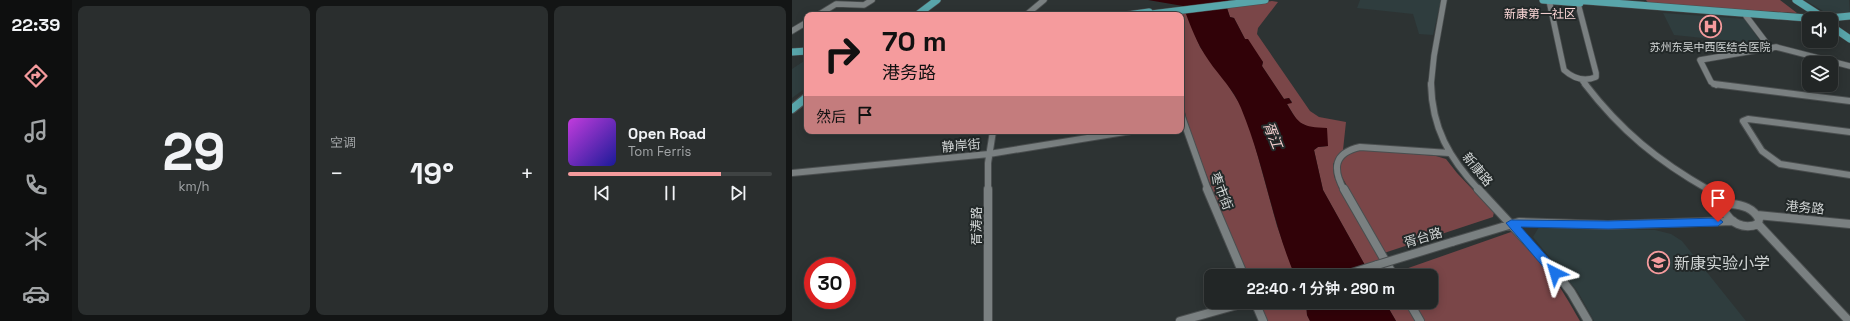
<!DOCTYPE html>
<html lang="zh">
<head>
<meta charset="utf-8">
<style>
  body { margin:0; font-family:"Space Grotesk","Noto Sans SC",sans-serif; background:#2a2e2e; color:#f1f3f6; height:100vh; display:flex; flex-direction:column; font-size:15px; white-space:nowrap }
  * { box-sizing:border-box; margin:0 }
  p { font-size:13px; color:#a2a5a7 }
  .icon { flex:none; width:22px; height:22px; fill:none; stroke:currentColor; stroke-width:2; stroke-linecap:round; stroke-linejoin:round }
  .map { position:relative; flex:1; overflow:hidden }
  .drawer { display:flex; flex-direction:column; gap:6px; padding:6px; background:#131515; width:720px }
  .drawer>* { flex:none }
  .guide { position:absolute; left:12px; top:12px; width:380px; height:122px; border-radius:8px; box-shadow:0 2px 10px #0003,0 0 0 1px #3f4343; background:#f59b9d; color:#111; overflow:hidden }
  .buttons { position:absolute; left:1010px; top:12px; display:grid; gap:8px }
  .buttons a { display:grid; place-items:center; width:36px; height:36px; border-radius:8px; background:#222626; box-shadow:0 2px 10px #0003,0 0 0 1px #3f4343; font-size:20px }
  .speed { position:absolute; left:12px; top:257px; display:flex; gap:8px; font-size:20px; font-weight:700; text-align:center }
  .speed>* { display:grid; place-content:center; width:52px; height:52px; border-radius:50%; background:#222626; box-shadow:0 2px 10px #0003,0 0 0 1px #3f4343; line-height:1 }
  .speed .limit { border:6px solid #d22; background:#fff; color:#111 }
  .pin { position:absolute; display:grid; place-items:center; width:34px; height:34px; color:#fff; margin:-41px -17px; border-radius:50% 50% 50% 0; rotate:-45deg; box-shadow:0 0 4px #0007 }
  .pin .icon { rotate:45deg }
  .me { position:absolute; width:44px; margin:-22px; rotate:320deg; stroke-linejoin:round; filter:drop-shadow(0 0 3px #0008) }
  .turn { display:flex; align-items:center; gap:14px; height:84px; padding:0 12px; font-size:18px }
  .turn .icon { width:52px; height:52px; stroke-width:2.5 }
  .turn b { display:block; font-size:28px; line-height:34px }
  .then { display:flex; align-items:center; height:38px; padding:0 12px; background:#0003; gap:8px; font-size:15px }
  .big { font-size:30px; font-weight:600; line-height:1.1 }
  .drawer .tile { flex:1; display:flex; flex-direction:column; justify-content:center; gap:6px; min-width:0; padding:0 14px; border-radius:8px; background:#2a2e2e }
  .drawer .dial { align-items:center; gap:0 }
  .dial b { font-size:52px; line-height:1 }
  .song { display:flex; align-items:center; gap:12px }
  .cover { width:48px; height:48px; border-radius:6px; background:linear-gradient(135deg,hsl(290 70% 55%),hsl(240 70% 35%)) }
  .played { height:4px; border-radius:2px; background:linear-gradient(90deg,#f59b9d 75%,#3f4343 75%) }
  .keys { display:flex; justify-content:space-around; direction:ltr }
  .heat { display:flex; justify-content:space-between; align-items:center; font-size:22px; direction:ltr }
  .drawer .tiles { flex:1; display:grid; gap:6px; grid-template-columns:repeat(3,1fr) }
  .trip { position:absolute; left:412px; top:269px; width:234px; height:40px; border-radius:8px; background:#222626; box-shadow:0 2px 10px #0003,0 0 0 1px #3f4343; font-weight:600; line-height:40px; text-align:center }
  main { display:flex; flex:1; min-height:0 }
  .tab-bar { display:flex; flex-direction:column; width:72px; justify-content:space-around; align-items:center; background:#0e0f0f; color:#a2a5a7 }
  .tab-bar .icon { width:28px; height:28px }
  .tab-bar .active { color:#f59b9d }
  .tab-bar b { font-size:18px; color:#f1f3f6 }
  .map>svg:first-child { display:block }
  .built { fill:#2f3d3e }
  .green { fill:#7a4648 }
  .water { fill:#310208 }
  .lines { fill:none; stroke-linecap:round; stroke-linejoin:round }
  .minor-far2-casing { stroke:#4a4e4f; stroke-width:7 }
  .minor-far1-casing { stroke:#4a4e4f; stroke-width:8 }
  .minor-casing { stroke:#4a4e4f; stroke-width:10 }
  .major-far1-casing { stroke:#4a4e4f; stroke-width:8 }
  .major-casing { stroke:#4a4e4f; stroke-width:10 }
  .minor-far2 { stroke:#7a8081; stroke-width:5.5 }
  .minor-far1 { stroke:#7a8081; stroke-width:6 }
  .minor { stroke:#7a8081; stroke-width:8 }
  .major-far1 { stroke:#58a5aa; stroke-width:7 }
  .major { stroke:#58a5aa; stroke-width:8 }
  .minor-bridge-casing { stroke:#4a4e4f; stroke-width:10; stroke-linecap:butt }
  .minor-bridge { stroke:#7a8081; stroke-width:8 }
  .route { fill:#1a73e8; stroke:#114b97 }
  .labels { text-anchor:middle; stroke-width:4; stroke-linejoin:round; paint-order:stroke }
  .far-poi-label { font-size:11px; fill:#d1d5d5; stroke:#232929 }
  .far-neighbourhood-label { font-size:12px; fill:#fbd7d7; stroke:#232929 }
  .street-label { font-size:13px; fill:#d1d5d5; stroke:#232929 }
  .water-label { font-size:14px; font-style:italic; fill:#f5cfcf; stroke:#232929 }
  .near-poi-label { font-size:16px; fill:#d1d5d5; stroke:#232929; text-anchor:start }
</style>
</head>
<body>
<main>
<nav class="tab-bar">
<b>22:39</b>
<svg class="icon active" aria-label="directions" viewBox="0 0 24 24"><path d="M12 3l9 9-9 9-9-9zM9 14v-3h6M13 9l2 2-2 2"/></svg>
<svg class="icon" aria-label="music" viewBox="0 0 24 24"><path d="M9 18V5l10-2v13"/><circle cx="6" cy="18" r="3"/><circle cx="16" cy="16" r="3"/></svg>
<svg class="icon" aria-label="phone" viewBox="0 0 24 24"><path d="M5 4h4l2 5-3 2q2 4 5 5l2-3 5 2v4C11 20 4 13 5 4z"/></svg>
<svg class="icon" aria-label="climate" viewBox="0 0 24 24"><path d="M12 3v18M4 7l16 10M4 17L20 7"/></svg>
<svg class="icon" aria-label="car" viewBox="0 0 24 24"><path d="M5 17H2v-5l4-1 3-4h7l3 4 3 1v5h-3M9 17h6M6 11h13"/><circle cx="7" cy="17" r="2"/><circle cx="17" cy="17" r="2"/></svg>
</nav>
<section class="drawer">
<div class="tiles">
<div class="tile dial"><b>29</b><p>km/h</p></div>
<div class="tile"><p>空调</p>
<div class="heat"><a>−</a><b class="big">19°</b><a>+</a></div>
</div>
<div class="tile">
<div class="song"><i class="cover"></i><div><b>Open Road</b><p>Tom Ferris</p></div></div>
<div class="played"></div>
<div class="keys"><svg class="icon" aria-label="previous" viewBox="0 0 24 24"><path d="M18 5L8 12l10 7zM5 5v14"/></svg><svg class="icon" aria-label="pause" viewBox="0 0 24 24"><path d="M8 5v14M16 5v14"/></svg><svg class="icon" aria-label="next" viewBox="0 0 24 24"><path d="M6 5l10 7-10 7zM19 5v14"/></svg></div>
</div>
</div>
</section>
<div class="map">
<svg width="1058" height="321" viewBox="0 0 1058 321">
  <rect width="100%" height="100%" fill="#2d3333"/>
  <path class="built" d="M 568,0 L 649,0 L 641,35 L 627,34 L 621,14 L 565,8 Z
    M 1013,0 L 1057,0 L 1058,13 L 1036,14 Z
    M 871,13 L 953,19 L 970,44 L 882,35 Z
    M 15,59 L 15,87 L 0,98 L 0,69 Z
    M 747,227 L 863,230 L 879,234 L 890,241 L 954,321 L 802,321 L 786,292 L 741,237 Z"/>
  <path class="green" d="M 854,0 L 988,0 L 1005,13 L 857,4 Z
    M 480,1 L 486,2 L 466,28 L 465,34 L 518,111 L 527,117 L 554,122 L 551,150 L 541,164 L 542,176 L 548,191 L 598,276 L 579,276 L 531,190 L 522,150 L 526,147 L 536,146 L 517,127 L 506,122 L 495,104 L 500,102 L 497,98 L 492,99 L 470,66 L 471,62 L 453,39 L 442,18 L 438,17 L 435,8 Z
    M 394,12 L 408,47 L 434,82 L 449,106 L 460,135 L 485,226 L 503,276 L 454,276 L 397,130 L 389,94 L 389,15 L 382,15 L 382,14 Z
    M 568,150 L 578,150 L 644,156 L 654,159 L 665,173 L 699,209 L 702,212 L 701,217 L 592,253 L 549,175 C 547,159 552,155 568,150 Z
    M 719,232 C 738,234 778,303 788,321 L 632,321 L 621,302 L 639,302 L 639,276 L 604,276 L 602,273 Z
    M 465,302 L 514,302 L 515,315 L 518,321 L 475,321 Z
    M 593,302 L 613,302 L 624,321 L 604,321 Z"/>
  <path class="water" d="M 356,0 L 436,0 L 438,7 L 435,8 L 438,17 L 442,18 L 453,39 L 456,39 L 471,62 L 470,66 L 492,99 L 497,98 L 500,103 L 495,104 C 507,125 510,127 535,128 L 536,146 L 526,147 L 522,150 L 531,190 L 579,276 L 503,276 C 480,222 472,163 449,108 C 442,90 428,77 417,61 C 405,44 398,25 391,6 Z
    M 514,302 L 593,302 L 604,321 L 518,321 L 515,315 Z"/>
  <g class="lines">
    <defs>
      <path id="minor-far2" d="M 757,0 L 772,70 C 782,79 792,82 804,77 L 804,73 L 785,0
        M 26,15 L 44,4 L 72,5 L 80,0
        M 234,15 L 252,0
        M 954,16 L 979,49
        M 0,31 L 15,22
        M 790,80 L 794,85
        M 639,85 L 642,56 L 652,0
        M 924,85 L 919,82 L 908,60 L 984,47 L 1058,66"/>
      <path id="minor-far1" d="M 639,84 C 640,128 657,158 687,190
        M 793,84 C 829,131 866,161 917,190
        M 922,84 L 1058,101
        M 389,114 L 416,190
        M 1058,132 L 956,119 L 951,121 L 970,151 L 988,164 L 1058,175
        M 0,173 L 197,154 L 339,131
        M 196,190 L 196,163 L 201,131
        M 552,190 C 540,168 542,153 568,147 L 657,153"/>
      <path id="minor" d="M 196,189 L 196,321
        M 415,189 L 452,276
        M 552,189 L 602,276
        M 686,189 L 766,275 L 779,292 L 796,321
        M 915,189 L 939,204
        M 939,204 C 951,205 961,208 967,219 L 966,224 C 952,230 938,223 932,210 L 935,205 Z
        M 965,215 L 1058,224
        M 966,224 L 1057,321
        M 660,242 L 727,222 L 816,225 L 941,221
        M 550,276 L 585,265
        M 463,302 L 471,321
        M 617,302 L 628,321
        M 388,321 L 456,302"/>
      <path id="major-far1" d="M 751,0 L 788,3
        M 782,0 L 1027,19 L 1058,16
        M 1004,0 L 1032,18
        M 125,15 L 145,0
        M 335,15 L 357,12
        M 351,15 L 473,0
        M 1039,26 L 1058,39
        M 0,52 L 15,51"/>
      <path id="major" d="M 0,109 L 15,97"/>
    </defs>
    <use href="#minor-far2" class="minor-far2-casing"/>
    <use href="#minor-far1" class="minor-far1-casing"/>
    <use href="#minor" class="minor-casing"/>
    <use href="#major-far1" class="major-far1-casing"/>
    <use href="#major" class="major-casing"/>
    <use href="#minor-far2" class="minor-far2"/>
    <use href="#minor-far1" class="minor-far1"/>
    <use href="#minor" class="minor"/>
    <use href="#major-far1" class="major-far1"/>
    <use href="#major" class="major"/>
    <defs>
      <path id="minor-bridge" d="M 585,265 L 660,242"/>
    </defs>
    <use href="#minor-bridge" class="minor-bridge-casing"/>
    <use href="#minor-bridge" class="minor-bridge"/>
  </g>
  <path class="route" d="M 926,218 L 931,222 L 926,226 L 816,229 L 729,227 L 767,270 L 768,273 L 767,276 L 763,277 L 759,276 L 714,223 L 719,220 L 816,221 Z"/>
  <defs>
    <symbol id="hospital-ring" viewBox="-11 -11 22 22"><circle r="9.5" fill="#232929" stroke="#f59b9d" stroke-width="1.5"/><path d="M-5-5h3v3.5h4V-5h3V5h-3V1.5h-4V5h-3Z" fill="#f59b9d"/></symbol>
    <symbol id="school-ring" viewBox="-11 -11 22 22"><circle r="9.5" fill="#232929" stroke="#f59b9d" stroke-width="1.5"/><path d="M0-5L7-2L0 1L-7-2ZM-4 1L0 2.5L4 1V4Q0 6-4 4Z" fill="#f59b9d"/></symbol>
  </defs>
  <g fill-rule="evenodd">
    <use href="#hospital-ring" x="906" y="14" width="25" height="25"/>
    <use href="#school-ring" x="854" y="250" width="25" height="25"/>
  </g>
  <g class="labels">
    <g class="far-poi-label">
      <text x="918" y="51">苏州东吴中西医结合医院</text>
    </g>
    <g class="far-neighbourhood-label">
      <text x="748" y="18">新康第一社区</text>
    </g>
    <g class="street-label">
      <text transform="translate(169 145) rotate(-5)" y="5">静岸街</text>
      <text transform="translate(686 169) rotate(50)" y="5">新康路</text>
      <text transform="translate(430 191) rotate(69)" y="5">枣市街</text>
      <text transform="translate(1013 207) rotate(5)" y="5">港务路</text>
      <text transform="translate(184 226) rotate(-90)" y="5">胥涛路</text>
      <text transform="translate(631 237) rotate(-17)" y="5">胥台路</text>
    </g>
    <g class="water-label">
      <text transform="translate(481 135) rotate(68)" y="5">胥江</text>
    </g>
    <g class="near-poi-label">
      <text x="882" y="269">新康实验小学</text>
    </g>
  </g>
</svg>
<div class="buttons">
<a><svg class="icon" aria-label="sound" viewBox="0 0 24 24"><path d="M4 9h4l5-4v14l-5-4H4zM17 9q2 3 0 6"/></svg></a>
<a><svg class="icon" aria-label="layers" viewBox="0 0 24 24"><path d="M12 4l9 5-9 5-9-5zM3 14l9 5 9-5"/></svg></a>
</div>
<div class="speed"><div class="limit">30</div></div>
<div class="pin" style="left:926px;top:222px;background:#d93025"><svg class="icon" aria-label="arrive" viewBox="0 0 24 24"><path d="M6 21V4h12l-3 4 3 4H6"/></svg></div>
<svg class="me" style="left:763px;top:273px" viewBox="-20 -20 40 40"><path d="M0-17L14 15 0 8-14 15z" fill="#1a73e8" stroke="#fff" stroke-width="4"/></svg>
<div class="trip">22:40 · 1 分钟 · 290 m</div>
<div class="guide">
<div class="turn"><svg class="icon" aria-label="right" viewBox="0 0 24 24"><path d="M7 20v-9h11M14 6l5 5-5 5"/></svg><div><b>70 m</b>港务路</div></div>
<div class="then">然后<svg class="icon" aria-label="arrive" viewBox="0 0 24 24"><path d="M6 21V4h12l-3 4 3 4H6"/></svg></div>
</div>
</div>
</main>
</body>
</html>
